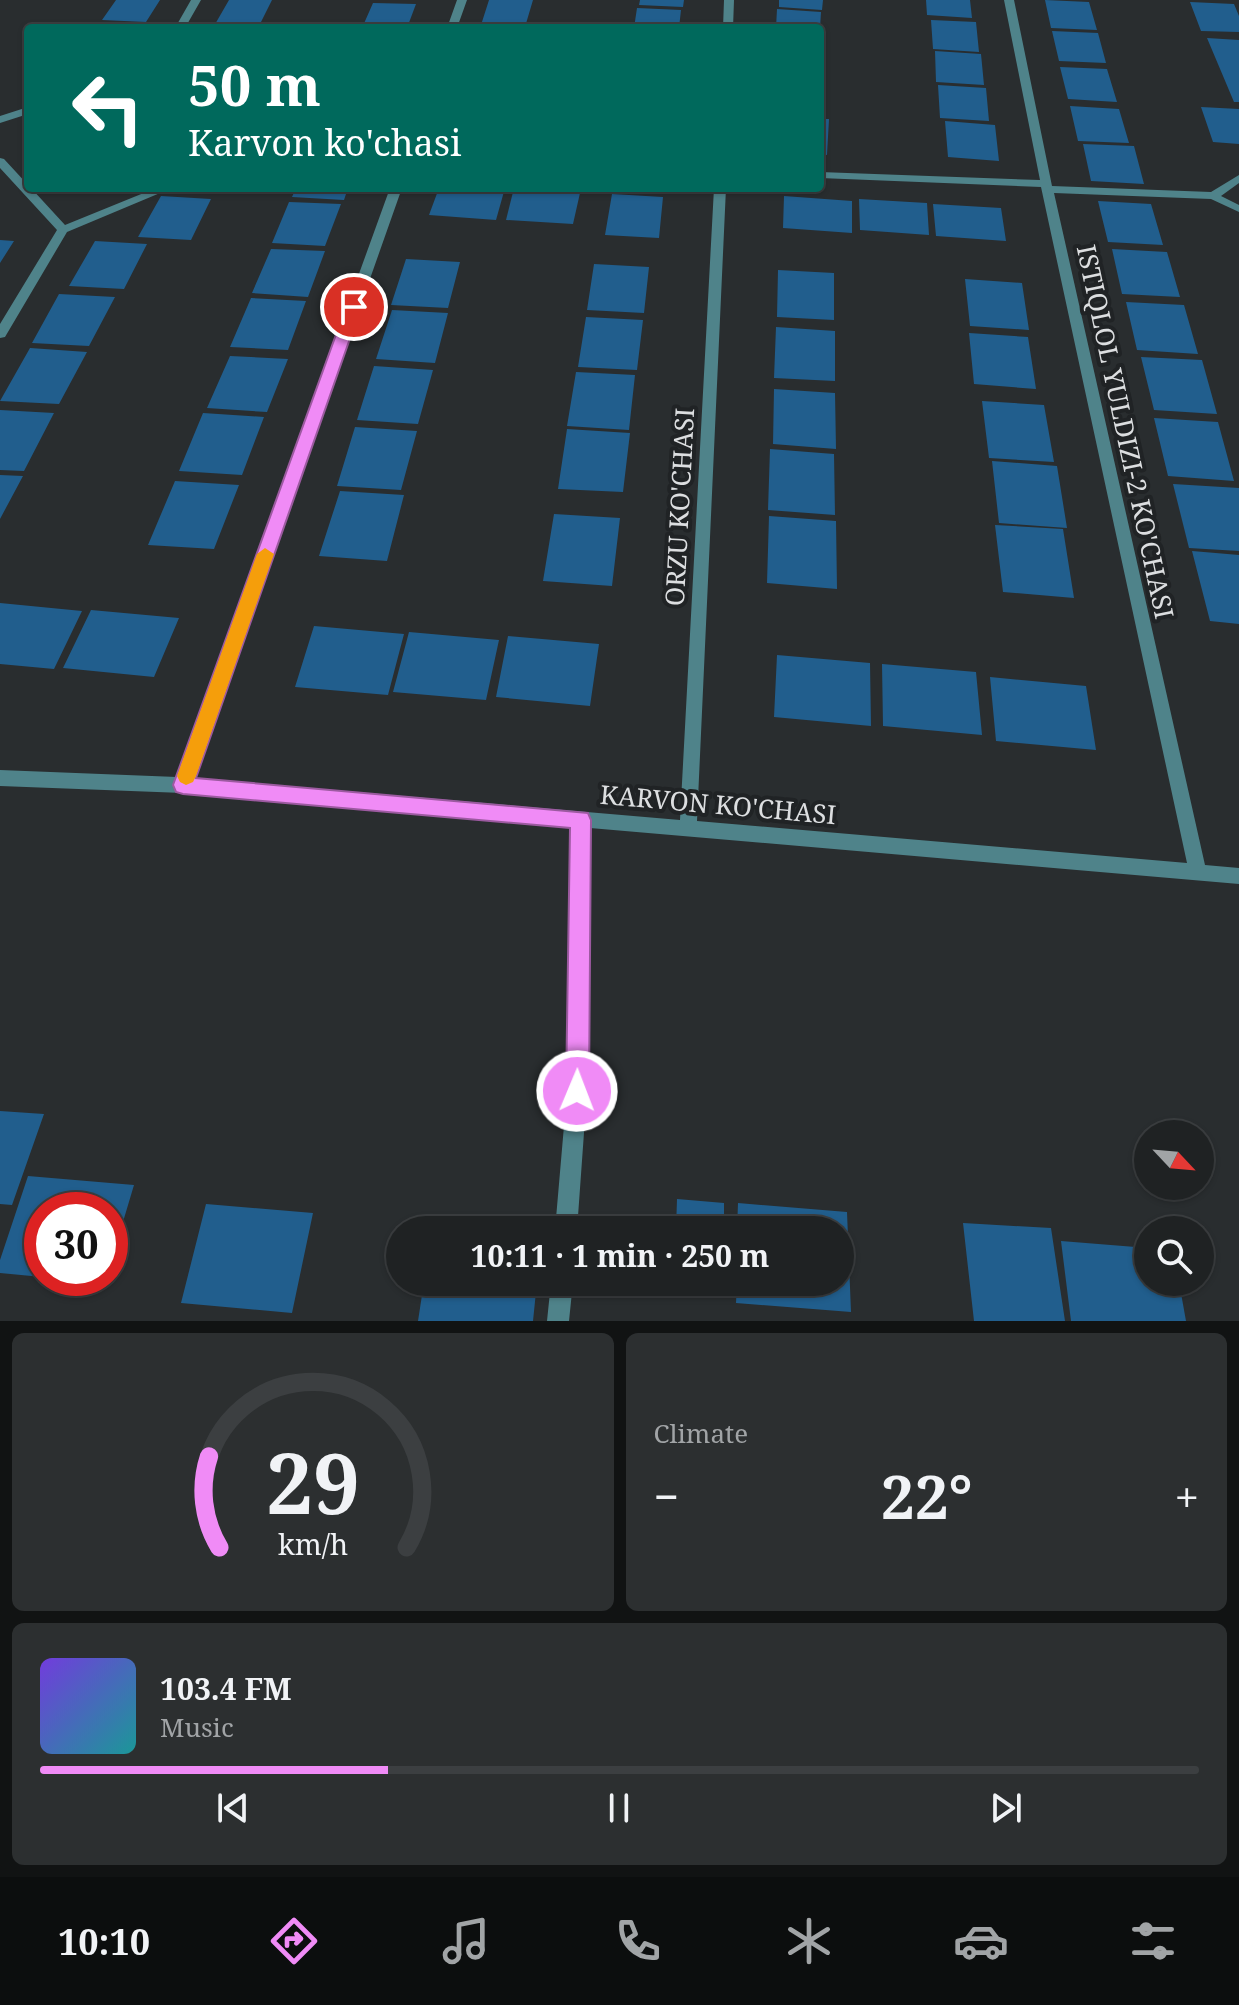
<!DOCTYPE html>
<html lang="en">
<head>
<meta charset="utf-8">
<style>
  body { margin:0; font-family:"Noto Serif",serif; background:#2c2f30; color:#f1f3f6; height:100vh; display:flex; flex-direction:column; font-size:30px; white-space:nowrap }
  * { box-sizing:border-box; margin:0 }
  p { font-size:26px; color:#a1a4a6 }
  .icon { flex:none; width:44px; height:44px; fill:none; stroke:currentColor; stroke-width:2; stroke-linecap:round; stroke-linejoin:round }
  .map { position:relative; height:1321px; overflow:hidden }
  .details { display:flex; flex-direction:column; gap:12px; padding:12px; background:#111313; flex:1 }
  .details>* { flex:none }
  .top-card { position:absolute; left:24px; top:24px; width:800px; height:168px; border-radius:8px; box-shadow:0 2px 6px #0004,0 0 0 2px #3c3f41; background:#00695c; color:#fff; overflow:hidden }
  .needle { width:52px; rotate:116deg }
  .tools { position:absolute; left:1134px; top:1120px; display:grid; gap:16px }
  .tools a { display:grid; place-items:center; width:80px; height:80px; border-radius:50%; background:#1f2223; box-shadow:0 2px 6px #0004,0 0 0 2px #3c3f41; font-size:40px }
  .speed { position:absolute; left:24px; top:1192px; display:flex; gap:16px; font-size:40px; font-weight:700; text-align:center }
  .speed>* { display:grid; place-content:center; width:104px; height:104px; border-radius:50%; background:#1f2223; box-shadow:0 2px 6px #0004,0 0 0 2px #3c3f41; line-height:1 }
  .speed .limit { border:12px solid #d22; background:#fff; color:#111 }
  .pin { position:absolute; display:grid; place-items:center; width:68px; height:68px; color:#fff; margin:-34px; border:4px solid #fff; border-radius:50%; box-shadow:0 2px 8px #0007 }
  .me { position:absolute; width:88px; margin:-44px; rotate:1deg; stroke-linejoin:round; filter:drop-shadow(0 0 6px #0008) }
  .turn { display:flex; align-items:center; gap:28px; height:168px; padding:0 32px; font-size:36px }
  .turn .icon { width:104px; height:104px; stroke-width:2.5 }
  .turn b { display:block; font-size:56px; line-height:68px }
  .big { font-size:60px; font-weight:700; line-height:1.1 }
  .details .card { flex:1; display:flex; flex-direction:column; justify-content:center; gap:12px; min-width:0; padding:0 28px; border-radius:12px; background:#2c2f30 }
  .details .dial { align-items:center; gap:0 }
  .dial svg { height:208px; overflow:visible; fill:none; stroke:#3c3f41; stroke-width:7; stroke-linecap:round; text-anchor:middle }
  .dial text { fill:#f1f3f6; stroke:none }
  .song { display:flex; align-items:center; gap:24px }
  .cover { width:96px; height:96px; border-radius:12px; background:linear-gradient(135deg,hsl(260 70% 55%),hsl(180 70% 35%)) }
  .played { height:8px; border-radius:4px; background:linear-gradient(90deg,#f08bf6 30%,#3c3f41 30%) }
  .keys { display:flex; justify-content:space-around; direction:ltr }
  .heat { display:flex; justify-content:space-between; align-items:center; font-size:44px; direction:ltr }
  .details .tiles { flex:1; display:grid; gap:12px; grid-template-columns:1fr 1fr }
  .card:last-child { grid-column:span 2 }
  .trip { position:absolute; left:386px; top:1216px; width:468px; height:80px; border-radius:40px; background:#1f2223; box-shadow:0 2px 6px #0004,0 0 0 2px #3c3f41; font-weight:700; line-height:80px; text-align:center }
  .menu { display:flex; height:128px; justify-content:space-around; align-items:center; background:#0c0e0e; color:#a1a4a6 }
  .menu .icon { width:56px; height:56px }
  .menu .active { color:#f08bf6 }
  .menu b { font-size:36px; color:#f1f3f6 }
  .map>svg:first-child { display:block }
  .building { fill:#215e8d }
  .lines { fill:none; stroke-linecap:round; stroke-linejoin:round }
  .minor { fill:#4f838a; fill-rule:evenodd }
  .route { fill:#f08bf6; stroke:#9c5aa0; stroke-width:2 }
  .slow { fill:#f59e0b }
  .labels { text-anchor:middle; stroke-width:8; stroke-linejoin:round; paint-order:stroke }
  .street-label { font-size:26px; fill:#dcdee0; stroke:#202325 }
</style>
</head>
<body>
<div class="map">
<svg width="1239" height="1321" viewBox="0 0 1239 1321">
  <rect width="100%" height="100%" fill="#292d2f"/>
  <path class="building" d="M 116,0 L 160,0 L 146,22 L 102,20 Z
    M 229,0 L 272,0 L 258,28 L 214,26 Z
    M 489,0 L 533,0 L 525,27 L 481,25 Z
    M 640,0 L 684,0 L 683,7 L 639,5 Z
    M 779,0 L 823,0 L 822,10 L 779,7 Z
    M 926,0 L 970,0 L 972,18 L 927,15 Z
    M 1045,0 L 1089,2 L 1097,30 L 1051,28 Z
    M 1190,2 L 1234,4 L 1239,16 L 1239,32 L 1201,31 Z
    M 373,3 L 416,4 L 407,28 L 362,28 Z
    M 637,8 L 681,10 L 679,28 L 634,28 Z
    M 777,9 L 821,12 L 820,28 L 776,28 Z
    M 931,20 L 976,22 L 979,52 L 933,49 Z
    M 100,23 L 147,25 L 147,28 L 97,28 Z
    M 1052,31 L 1098,33 L 1106,63 L 1059,61 Z
    M 1207,38 L 1239,40 L 1239,102 L 1234,102 Z
    M 935,51 L 981,54 L 984,85 L 936,82 Z
    M 1060,67 L 1107,69 L 1117,102 L 1068,99 Z
    M 938,85 L 986,88 L 989,121 L 940,118 Z
    M 1070,106 L 1119,109 L 1129,143 L 1078,141 Z
    M 1201,107 L 1239,109 L 1239,144 L 1213,142 Z
    M 820,119 L 829,119 L 827,155 L 820,154 Z
    M 945,121 L 995,125 L 999,161 L 948,157 Z
    M 1083,144 L 1134,146 L 1144,184 L 1091,181 Z
    M 296,188 L 348,188 L 344,200 L 292,197 Z
    M 439,188 L 505,188 L 496,220 L 429,215 Z
    M 514,188 L 580,193 L 573,224 L 506,220 Z
    M 612,194 L 663,197 L 659,238 L 605,235 Z
    M 161,196 L 211,199 L 191,240 L 138,237 Z
    M 784,196 L 852,201 L 852,233 L 783,228 Z
    M 859,199 L 927,203 L 929,235 L 860,230 Z
    M 1098,201 L 1151,204 L 1163,245 L 1108,242 Z
    M 289,202 L 341,204 L 325,246 L 272,243 Z
    M 933,204 L 1001,208 L 1006,241 L 936,236 Z
    M 0,240 L 14,241 L 0,263 Z
    M 95,241 L 147,244 L 124,289 L 69,286 Z
    M 271,249 L 325,251 L 308,297 L 252,293 Z
    M 1112,249 L 1167,252 L 1180,297 L 1122,294 Z
    M 406,259 L 460,262 L 448,308 L 391,305 Z
    M 594,264 L 649,267 L 644,313 L 587,310 Z
    M 778,270 L 834,273 L 834,320 L 777,317 Z
    M 965,279 L 1022,283 L 1029,330 L 970,326 Z
    M 59,294 L 115,297 L 89,346 L 32,343 Z
    M 251,298 L 306,301 L 288,350 L 230,347 Z
    M 1126,302 L 1184,305 L 1198,354 L 1137,350 Z
    M 392,310 L 448,313 L 435,363 L 376,359 Z
    M 586,317 L 643,320 L 637,370 L 578,367 Z
    M 776,327 L 835,331 L 835,381 L 774,378 Z
    M 969,333 L 1028,337 L 1036,389 L 974,384 Z
    M 30,348 L 87,352 L 59,404 L 0,401 Z
    M 230,356 L 288,359 L 267,412 L 207,408 Z
    M 1141,357 L 1202,360 L 1217,414 L 1154,410 Z
    M 374,366 L 433,370 L 418,424 L 357,420 Z
    M 576,372 L 635,375 L 629,430 L 567,426 Z
    M 774,389 L 835,393 L 836,449 L 773,444 Z
    M 982,401 L 1044,405 L 1054,462 L 989,458 Z
    M 0,410 L 54,413 L 24,471 L 0,470 Z
    M 203,413 L 264,417 L 242,475 L 179,471 Z
    M 1154,418 L 1218,422 L 1234,481 L 1168,476 Z
    M 355,427 L 417,431 L 401,490 L 337,486 Z
    M 567,429 L 630,433 L 623,492 L 558,489 Z
    M 770,449 L 834,454 L 835,515 L 768,510 Z
    M 992,461 L 1057,466 L 1067,528 L 999,523 Z
    M 0,475 L 23,476 L 0,519 Z
    M 175,481 L 239,485 L 214,549 L 148,545 Z
    M 1173,484 L 1239,488 L 1239,551 L 1189,548 Z
    M 340,491 L 404,495 L 387,561 L 319,556 Z
    M 554,514 L 620,518 L 612,586 L 543,581 Z
    M 769,516 L 836,521 L 837,589 L 767,583 Z
    M 995,525 L 1063,529 L 1074,598 L 1003,592 Z
    M 1192,551 L 1239,555 L 1239,624 L 1210,621 Z
    M 0,603 L 82,611 L 54,669 L 0,664 Z
    M 91,610 L 179,618 L 154,677 L 63,668 Z
    M 314,626 L 404,634 L 388,695 L 295,687 Z
    M 409,632 L 499,640 L 486,700 L 393,692 Z
    M 508,636 L 599,644 L 590,706 L 496,697 Z
    M 777,655 L 870,663 L 871,726 L 774,717 Z
    M 882,664 L 976,672 L 982,735 L 883,726 Z
    M 990,677 L 1086,686 L 1096,750 L 996,741 Z
    M 0,1111 L 44,1114 L 12,1205 L 0,1204 Z
    M 28,1176 L 134,1185 L 111,1262 L 110,1210 L 42,1210 L 42,1277 L 0,1273 L 0,1260 Z
    M 677,1199 L 724,1203 L 724,1230 L 676,1230 Z
    M 738,1203 L 847,1212 L 851,1312 L 736,1303 L 737,1282 L 840,1282 L 840,1230 L 737,1230 Z
    M 206,1204 L 313,1213 L 292,1313 L 181,1303 Z
    M 963,1223 L 1051,1228 L 1065,1321 L 974,1321 Z
    M 1061,1241 L 1148,1248 L 1148,1282 L 1179,1282 L 1186,1321 L 1071,1321 Z
    M 424,1282 L 537,1282 L 533,1321 L 418,1321 Z
    M 674,1282 L 723,1282 L 722,1298 L 674,1294 Z"/>
  <g class="lines">
    <path class="minor" d="M 191,0 L 201,0 L 185,28 L 175,28 Z
      M 457,0 L 467,0 L 457,28 L 447,28 Z
      M 724,0 L 734,0 L 733,28 L 723,28 Z
      M 1004,0 L 1014,0 L 1052,186 L 1211,192 L 1239,175 L 1239,183 L 1221,196 L 1239,205 L 1239,212 L 1211,199 L 1054,193 L 1205,865 L 1239,868 L 1239,884 L 590,828 L 587,1091 L 577,1230 L 555,1230 L 567,1091 L 572,827 L 183,793 L 0,786 L 0,770 L 177,777 L 390,188 L 402,188 L 194,778 L 680,820 L 714,188 L 726,188 L 697,821 L 1187,863 L 1041,187 L 820,178 L 820,172 L 1040,180 Z
      M 28,107 L 28,114 L 0,123 L 0,116 Z
      M 0,158 L 4,159 L 28,185 L 28,188 L 31,188 L 65,225 L 156,188 L 172,188 L 67,232 L 5,337 L 0,338 L 0,324 L 57,230 L 0,168 Z
      M 551,1282 L 573,1282 L 569,1321 L 547,1321 Z"/>
  </g>
  <path class="route" d="M 354,303 L 361,307 L 196,778 L 588,813 L 591,820 L 589,1091 L 586,1099 L 577,1102 L 569,1099 L 566,1091 L 570,828 L 183,794 L 176,792 L 173,785 L 346,307 Z"/>
  <path class="slow" d="M 265,548 L 274,554 L 196,776 L 193,782 L 186,785 L 180,782 L 177,776 L 257,554 Z"/>
  <g class="labels">
    <g class="street-label">
      <text transform="translate(1125 432) rotate(78)" y="9">ISTIQLOL YULDIZI-2 KO'CHASI</text>
      <text transform="translate(680 507) rotate(-87)" y="9">ORZU KO'CHASI</text>
      <text transform="translate(718 805) rotate(5)" y="9">KARVON KO'CHASI</text>
    </g>
  </g>
</svg>
<div class="tools">
<a><svg class="needle" viewBox="-14 -14 28 28"><path d="M0-13l5 13h-10z" fill="#e53935"/><path d="M0 13l5-13h-10z" fill="#a1a4a6"/></svg></a>
<a><svg class="icon" aria-label="search" viewBox="0 0 24 24"><circle cx="10" cy="10" r="6"/><path d="M15 15l6 6"/></svg></a>
</div>
<div class="speed"><div class="limit">30</div></div>
<div class="pin" style="left:354px;top:307px;background:#d93025"><svg class="icon" aria-label="arrive" viewBox="0 0 24 24"><path d="M6 21V4h12l-3 4 3 4H6"/></svg></div>
<svg class="me" style="left:577px;top:1091px" viewBox="-20 -20 40 40"><circle r="17" fill="#f08bf6" stroke="#fff" stroke-width="3"/><path d="M0-11L8 9 0 5-8 9z" fill="#fff"/></svg>
<div class="trip">10:11 · 1 min · 250 m</div>
<div class="top-card">
<div class="turn"><svg class="icon" aria-label="left" viewBox="0 0 24 24"><path d="M17 20v-9H6M10 6l-5 5 5 5"/></svg><div><b>50 m</b>Karvon ko'chasi</div></div>
</div>
</div>
<section class="details">
<div class="tiles">
<div class="card dial"><svg viewBox="0 0 100 80">
<path d="M14 69A42 42 0 1 1 86 69"/>
<path d="M14 69A42 42 0 0 1 10 34" stroke="#f08bf6"/>
<text x="50" y="56" font-size="32" font-weight="700">29</text>
<text x="50" y="72" font-size="11">km/h</text>
</svg></div>
<div class="card"><p>Climate</p>
<div class="heat"><a>−</a><b class="big">22°</b><a>+</a></div>
</div>
<div class="card">
<div class="song"><i class="cover"></i><div><b>103.4 FM</b><p>Music</p></div></div>
<div class="played"></div>
<div class="keys"><svg class="icon" aria-label="previous" viewBox="0 0 24 24"><path d="M18 5L8 12l10 7zM5 5v14"/></svg><svg class="icon" aria-label="pause" viewBox="0 0 24 24"><path d="M8 5v14M16 5v14"/></svg><svg class="icon" aria-label="next" viewBox="0 0 24 24"><path d="M6 5l10 7-10 7zM19 5v14"/></svg></div>
</div>
</div>
</section>
<nav class="menu">
<b>10:10</b>
<svg class="icon active" aria-label="directions" viewBox="0 0 24 24"><path d="M12 3l9 9-9 9-9-9zM9 14v-3h6M13 9l2 2-2 2"/></svg>
<svg class="icon" aria-label="music" viewBox="0 0 24 24"><path d="M9 18V5l10-2v13"/><circle cx="6" cy="18" r="3"/><circle cx="16" cy="16" r="3"/></svg>
<svg class="icon" aria-label="phone" viewBox="0 0 24 24"><path d="M5 4h4l2 5-3 2q2 4 5 5l2-3 5 2v4C11 20 4 13 5 4z"/></svg>
<svg class="icon" aria-label="climate" viewBox="0 0 24 24"><path d="M12 3v18M4 7l16 10M4 17L20 7"/></svg>
<svg class="icon" aria-label="car" viewBox="0 0 24 24"><path d="M5 17H2v-5l4-1 3-4h7l3 4 3 1v5h-3M9 17h6M6 11h13"/><circle cx="7" cy="17" r="2"/><circle cx="17" cy="17" r="2"/></svg>
<svg class="icon" aria-label="filters" viewBox="0 0 24 24"><path d="M4 7h16M4 17h16"/><circle cx="9" cy="7" r="2"/><circle cx="15" cy="17" r="2"/></svg>
</nav>
</body>
</html>
